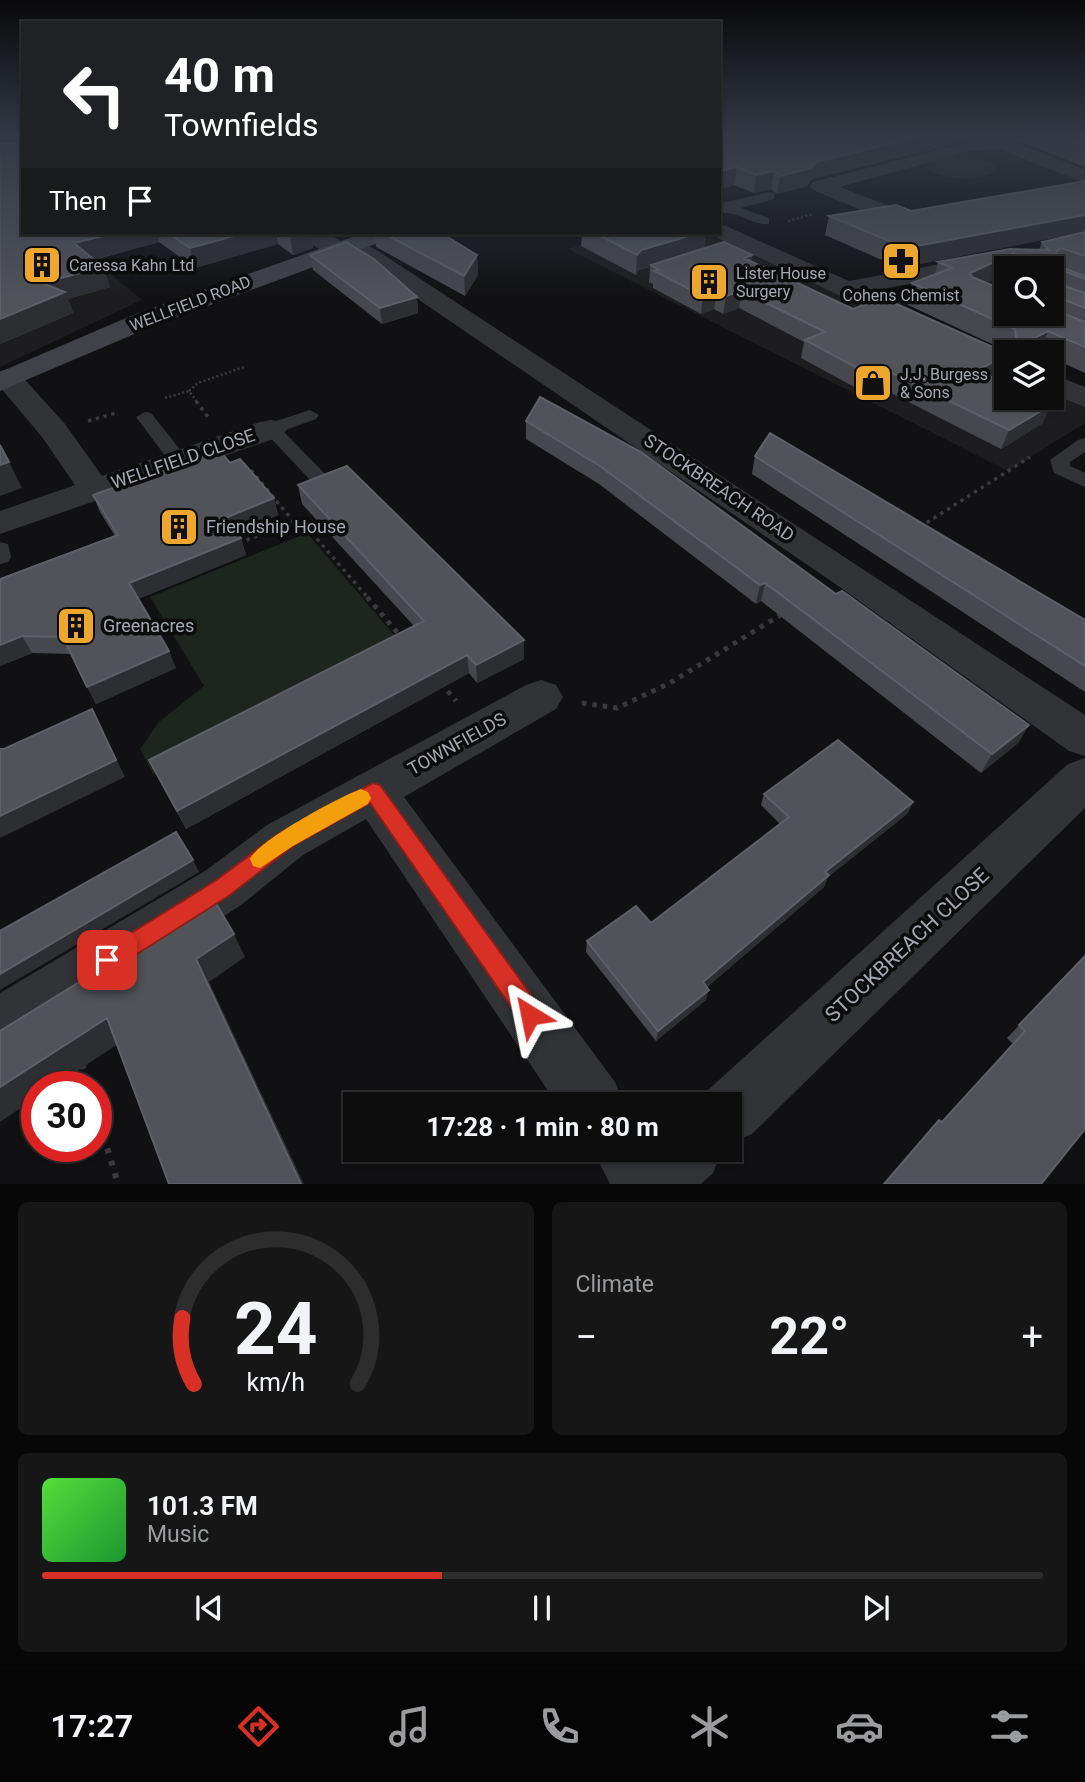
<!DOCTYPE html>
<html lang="en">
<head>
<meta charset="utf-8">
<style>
  body { margin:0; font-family:Roboto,sans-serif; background:#161617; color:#f1f3f6; height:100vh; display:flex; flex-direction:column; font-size:26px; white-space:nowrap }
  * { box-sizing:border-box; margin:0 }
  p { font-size:23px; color:#9a9c9e }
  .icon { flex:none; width:38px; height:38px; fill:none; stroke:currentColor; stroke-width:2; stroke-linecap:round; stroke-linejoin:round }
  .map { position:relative; height:1184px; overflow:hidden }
  .details { display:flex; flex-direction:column; gap:18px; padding:18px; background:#070708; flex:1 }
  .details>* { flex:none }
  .banner { position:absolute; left:21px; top:21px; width:700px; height:214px; border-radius:0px; box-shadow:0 2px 5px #0004,0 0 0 2px #2d2d2e; background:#202124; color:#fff; overflow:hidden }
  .tools { position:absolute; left:994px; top:256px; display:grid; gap:14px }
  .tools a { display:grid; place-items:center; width:70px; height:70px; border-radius:0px; background:#0d0d0e; box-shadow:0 2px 5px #0004,0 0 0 2px #2d2d2e; font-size:35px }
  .speed { position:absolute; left:21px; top:1071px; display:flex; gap:14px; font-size:35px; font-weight:700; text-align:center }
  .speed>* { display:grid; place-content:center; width:91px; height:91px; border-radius:50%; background:#0d0d0e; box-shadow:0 2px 5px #0004,0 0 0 2px #2d2d2e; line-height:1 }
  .speed .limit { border:10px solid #d22; background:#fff; color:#111 }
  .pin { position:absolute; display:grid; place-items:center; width:60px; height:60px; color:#fff; margin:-30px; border-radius:14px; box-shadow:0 4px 10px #0006 }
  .me { position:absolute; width:77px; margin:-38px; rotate:325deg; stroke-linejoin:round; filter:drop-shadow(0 0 5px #0008) }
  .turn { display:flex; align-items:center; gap:24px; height:147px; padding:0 28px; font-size:32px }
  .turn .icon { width:91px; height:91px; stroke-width:2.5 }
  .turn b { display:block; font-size:49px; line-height:60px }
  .then { display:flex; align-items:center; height:66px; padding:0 28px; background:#0003; gap:14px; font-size:26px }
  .big { font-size:52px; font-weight:700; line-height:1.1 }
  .details .tile { flex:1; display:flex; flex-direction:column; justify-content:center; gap:10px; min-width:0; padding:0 24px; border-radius:10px; background:#161617 }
  .details .dial { align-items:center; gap:0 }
  .dial svg { height:182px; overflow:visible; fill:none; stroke:#2d2d2e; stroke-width:7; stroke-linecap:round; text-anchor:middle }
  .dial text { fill:#f1f3f6; stroke:none }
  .song { display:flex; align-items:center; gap:21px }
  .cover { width:84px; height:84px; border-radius:10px; background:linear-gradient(135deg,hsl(110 70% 55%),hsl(130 70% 35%)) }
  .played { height:7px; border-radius:4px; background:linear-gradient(90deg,#d93025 40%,#2d2d2e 40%) }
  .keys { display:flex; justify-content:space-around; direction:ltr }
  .heat { display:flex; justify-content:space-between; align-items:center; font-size:38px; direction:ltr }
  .details .tiles { flex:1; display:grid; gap:18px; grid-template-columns:1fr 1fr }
  .tile:last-child { grid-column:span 2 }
  .trip { position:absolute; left:343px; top:1092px; width:399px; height:70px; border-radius:0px; background:#0d0d0e; box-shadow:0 2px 5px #0004,0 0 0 2px #2d2d2e; font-weight:700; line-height:70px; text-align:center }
  .tab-bar { display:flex; height:112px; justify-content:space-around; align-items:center; background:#050506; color:#9a9c9e }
  .tab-bar .icon { width:49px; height:49px }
  .tab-bar .selected { color:#d93025 }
  .tab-bar b { font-size:32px; color:#f1f3f6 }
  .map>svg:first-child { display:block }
  .built { fill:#1d1d1f }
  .green { fill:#1d251e }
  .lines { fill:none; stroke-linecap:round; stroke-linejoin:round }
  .path-far3 { stroke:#383a3e; stroke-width:2.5; stroke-dasharray:2 2.5; stroke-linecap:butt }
  .path-far2 { stroke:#383a3e; stroke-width:3.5; stroke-dasharray:3.5 4.5; stroke-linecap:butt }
  .path-far1 { stroke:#383a3e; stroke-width:5; stroke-dasharray:4.5 6; stroke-linecap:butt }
  .path { stroke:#383a3e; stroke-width:6; stroke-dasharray:5 8; stroke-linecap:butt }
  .lane { fill:#323337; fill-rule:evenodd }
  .street { fill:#323337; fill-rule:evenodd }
  .secondary { fill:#404247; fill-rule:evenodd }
  .wall { fill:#47484e; fill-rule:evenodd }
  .shaded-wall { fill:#2d2e32 }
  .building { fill:#515359; stroke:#5e6067; stroke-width:2 }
  .route { fill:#d93025; stroke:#8d1f18; stroke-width:2 }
  .slow { fill:#f59e0b }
  .labels { text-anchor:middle; stroke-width:7; stroke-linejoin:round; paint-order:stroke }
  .far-poi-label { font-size:16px; fill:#a3a8b3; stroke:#0c0c0d; text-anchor:start }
  .far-street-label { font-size:16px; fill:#a3a8b3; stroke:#0c0c0d }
  .street-label { font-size:18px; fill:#a3a8b3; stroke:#0c0c0d }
  .poi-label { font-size:18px; fill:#a3a8b3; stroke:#0c0c0d; text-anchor:start }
  .near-street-label { font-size:21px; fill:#a3a8b3; stroke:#0c0c0d }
</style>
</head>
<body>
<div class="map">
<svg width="1085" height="1184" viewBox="0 0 1085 1184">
  <rect width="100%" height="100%" fill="#111113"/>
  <path class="built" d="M 0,184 L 23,233 L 62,233 L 142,300 L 0,367 Z
    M 622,233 L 703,233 L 1006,371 L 1006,397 L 1052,397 L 1052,392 L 1085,407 L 1085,423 L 1008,471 L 568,249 Z"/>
  <path class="green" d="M 946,156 L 979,158 L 996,165 L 997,170 C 980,183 944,181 926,168 L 929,161 Z
    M 307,533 L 406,649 L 153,774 L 140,749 L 159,722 L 204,686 L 150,597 Z"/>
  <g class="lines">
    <path class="path-far3" d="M 788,221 L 813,214
      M 189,391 L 198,383 L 244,367
      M 165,398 L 189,391 L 198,403"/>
    <path class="path-far2" d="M 196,401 L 208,417
      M 88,421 L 116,413
      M 251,470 L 294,522 L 311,532 L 369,599
      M 920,527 L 1030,457
      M 239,543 L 294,522"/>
    <path class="path-far1" d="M 367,597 L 401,637
      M 441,683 L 456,701
      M 582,703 L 617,708 L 670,683 L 782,614"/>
    <path class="path" d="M 82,1064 L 89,1087
      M 96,1111 L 118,1184"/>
    <path class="lane" d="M 770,192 L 774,193 L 774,199 L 741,208 L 769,218 L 769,224 C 751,226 737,209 719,214 L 722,203 Z
      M 571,233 L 613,233 L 593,241 Z
      M 1006,276 L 1006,285 L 985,295 L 1006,304 L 1007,313 L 966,295 Z
      M 310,410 L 319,415 L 316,419 L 283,431 L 332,481 L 329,485 L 315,485 L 262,429 L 264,425 Z
      M 145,412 L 151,413 L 186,457 L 189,461 L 186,465 L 172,465 L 136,417 Z
      M 1085,438 L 1085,452 L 1070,462 L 1070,466 L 1085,473 L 1085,487 L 1054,473 L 1050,460 L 1078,440 Z
      M 0,542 L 8,544 L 11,557 L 8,562 L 0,564 Z"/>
    <path class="street" d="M 971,134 L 995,134 L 1085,170 L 1085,183 L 1000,149 L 970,151 L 840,187 L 907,213 L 924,210 L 932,211 L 935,216 L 932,221 L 905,227 L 897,225 L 813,190 L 810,186 L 813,182 L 978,140 Z
      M 719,223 L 849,281 L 1005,252 L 1035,263 L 1039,268 L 1003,266 L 872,291 L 1006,353 L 1006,371 L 996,369 L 711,235 L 710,233 L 719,233 Z
      M 300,233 L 327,233 L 341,241 C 355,236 366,245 378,251 L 1085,715 L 1085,756 L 1069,751 L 834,583 L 362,261 L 347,253 C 333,258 309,246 300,233 Z
      M 8,369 L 18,372 L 65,424 L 102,476 L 260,422 L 271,420 L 282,422 L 287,429 L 282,436 L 0,534 L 0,511 L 75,485 L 42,437 L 0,387 L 0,371 Z
      M 1052,374 L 1085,387 L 1085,407 L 1052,394 Z
      M 541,680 L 556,685 L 563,697 L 556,709 L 404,797 L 615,1082 L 624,1104 L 557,1104 L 366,819 L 303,855 L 241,905 L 21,1047 L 0,1055 L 0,993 L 205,871 L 267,825 L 526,685 Z
      M 1085,758 L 1085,808 L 752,1134 L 730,1143 L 730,1104 L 702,1104 L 708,1090 L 1068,764 Z
      M 593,1150 L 722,1150 L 713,1173 L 701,1184 L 610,1184 Z"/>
    <path class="secondary" d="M 364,233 L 395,233 L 392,238 L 151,327 L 0,391 L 0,372 L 133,315 Z"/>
  </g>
  <path class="wall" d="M 0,134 L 23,233 L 311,233 L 313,248 L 293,255 L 278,244 L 195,268 L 159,242 L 94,260 L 103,267 L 110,287 L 68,299 L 73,313 L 0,344 Z
    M 719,134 L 972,139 L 812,179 L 807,186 L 777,194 L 771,189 L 754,193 L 734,185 L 719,189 Z
    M 1001,134 L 1085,134 L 1085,167 Z
    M 1085,181 L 900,268 L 825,235 L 829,216 L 911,211 Z
    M 1085,232 L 1085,373 L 1052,358 L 1052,352 L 1007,352 L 1007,351 L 906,304 L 912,283 L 935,274 L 938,262 L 1039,250 L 1042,242 ZM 1006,268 L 1052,268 L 1052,313 L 1006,313 ZM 997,278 L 995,286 L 987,283 Z
    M 374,233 L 441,233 L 477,255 L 478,275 L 465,296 L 376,247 Z
    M 582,233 L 706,233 L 704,249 L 752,255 L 751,261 L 853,309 L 1002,372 L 992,377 L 1043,423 L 1001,449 L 885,390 L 871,396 L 801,358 L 804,342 L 739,308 L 723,314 L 714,309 L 701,314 L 653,288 L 653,284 L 649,282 L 650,267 L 639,270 L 636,275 L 581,246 Z
    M 310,255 L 417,297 L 418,313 L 382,324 L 313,270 Z
    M 526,421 L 836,594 L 1029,725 L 1018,743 L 981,773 L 761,601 L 756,604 L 599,484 L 526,439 Z
    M 755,456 L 1085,620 L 1085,692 L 752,474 Z
    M 230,463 L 274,498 L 278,515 L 236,532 L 241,538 L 246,555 L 138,599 L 176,668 L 96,704 L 71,654 L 32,653 L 0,666 L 0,579 L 115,536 L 100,512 L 93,495 Z
    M 298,485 L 524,640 L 524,659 L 477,683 L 469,673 L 186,829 L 149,760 L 414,626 L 302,504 Z
    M 764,794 L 913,802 L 907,814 L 828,877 L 824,887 L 707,987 L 706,1000 L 656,1041 L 586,952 L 587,941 L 651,923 L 780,824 L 761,805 Z
    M 1085,956 L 1041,1184 L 942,1122 L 1013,1044 L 1007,1038 Z"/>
  <path class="shaded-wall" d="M 0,134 L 21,134 L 23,144 L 0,146 Z
    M 930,134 L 974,134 L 972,139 L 812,179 L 807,186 L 777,194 L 780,176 L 816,162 Z
    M 737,167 L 734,185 L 719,189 L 721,171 Z
    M 774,171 L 771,189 L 754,193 L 756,175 Z
    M 1085,215 L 1085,232 L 900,268 L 906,248 Z
    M 115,233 L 157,233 L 159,242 L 81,263 L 74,243 Z
    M 245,233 L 276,233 L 278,244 L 195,268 L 190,248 Z
    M 298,233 L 311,233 L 313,248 L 293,255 L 290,236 Z
    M 699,233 L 706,233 L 704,250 L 651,265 L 650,267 L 639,270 L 636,275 L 637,255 L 641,250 Z
    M 1014,253 L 1009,268 L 1006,268 L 1006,274 L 999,274 L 997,278 L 964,294 L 970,273 Z
    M 477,255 L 478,275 L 465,296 L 464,276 Z
    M 752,255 L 749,272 L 744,258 Z
    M 103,267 L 110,287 L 68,299 L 73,313 L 0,344 L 0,319 L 42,283 Z
    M 742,291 L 739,308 L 723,314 L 726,296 Z
    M 717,292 L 714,309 L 701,314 L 703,296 Z
    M 417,297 L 418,313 L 382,324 L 380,308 Z
    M 1048,331 L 1040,352 L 1015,352 L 1017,347 Z
    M 1006,356 L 1006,362 L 1002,372 L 971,389 L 977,370 Z
    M 890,372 L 885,390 L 871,396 L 876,378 Z
    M 1051,405 L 1043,423 L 1001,449 L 1009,430 Z
    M 9,462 L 22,488 L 0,496 L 0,465 Z
    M 274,498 L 278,515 L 230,534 L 225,518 Z
    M 241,538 L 246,555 L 136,600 L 129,583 Z
    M 765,583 L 761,601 L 756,604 L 760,585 Z
    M 22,636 L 32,653 L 0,666 L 0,645 Z
    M 524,640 L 524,659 L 477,683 L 476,665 Z
    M 169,651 L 176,668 L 96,704 L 87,687 Z
    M 467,655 L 469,673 L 186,829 L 177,811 Z
    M 92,709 L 125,777 L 0,838 L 0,816 Z
    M 1029,725 L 1018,743 L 981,773 L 992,754 Z
    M 913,802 L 907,814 L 828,877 L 824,887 L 700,993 L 703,982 L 825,872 Z
    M 193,860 L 199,872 L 0,990 L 0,974 Z
    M 234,934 L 245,957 L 209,982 L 304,1184 L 301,1184 L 196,959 Z
    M 709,990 L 706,1000 L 656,1041 L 658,1031 Z
    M 107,1018 L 124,1040 L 53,1087 L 37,1087 L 37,1097 L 0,1122 L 0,1087 Z"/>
  <path class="building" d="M 19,134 L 23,134 L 23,150 L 19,152 L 23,152 L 23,233 L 115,233 L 74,243 L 103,267 L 42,283 L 65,292 L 0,319 L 0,144 L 19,143 Z
    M 719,134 L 930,134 L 816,162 L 811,168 L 780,176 L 774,171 L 756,175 L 737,167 L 721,171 L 719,170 Z
    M 1049,134 L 1085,134 L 1085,147 Z
    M 1085,181 L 1085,215 L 906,248 L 829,216 L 896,205 L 911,211 Z
    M 1085,232 L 1085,256 L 1061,248 L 1057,250 L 1058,266 L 1085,276 L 1085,279 L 1061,270 L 1058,272 L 1059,284 L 1085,293 L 1085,308 L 1052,295 L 1052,268 L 1013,268 L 1015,267 L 1014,253 L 970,273 L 972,277 L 1006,291 L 1006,313 L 1052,313 L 1052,309 L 1085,322 L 1085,347 L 1048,331 L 1017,347 L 1015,329 L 912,283 L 952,268 L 938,262 L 1010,249 L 1049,250 L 1042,242 Z
    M 168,233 L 245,233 L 190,248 Z
    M 286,233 L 298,233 L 290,236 Z
    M 383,233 L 441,233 L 477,255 L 464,276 Z
    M 595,233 L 699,233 L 641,250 L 637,255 Z
    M 346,242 L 374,259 L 417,297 L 380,308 L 310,255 Z
    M 724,242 L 752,255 L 744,258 L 853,309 L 883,298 L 1006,353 L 1006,356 L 977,370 L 1006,384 L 1006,397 L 1035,397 L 1051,405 L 1009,430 L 890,372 L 876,378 L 805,340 L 825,332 L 742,291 L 726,296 L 717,292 L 703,296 L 654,271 L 659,270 L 651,265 Z
    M 1006,271 L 1006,277 L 999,274 Z
    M 540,397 L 641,452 L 836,594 L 842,591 L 1029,725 L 992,754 L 765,583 L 760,585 L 600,466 L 526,421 Z
    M 770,433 L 1085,620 L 1085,666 L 755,456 Z
    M 0,445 L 9,462 L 0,465 Z
    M 219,450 L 230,463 L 240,459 L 274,498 L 225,518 L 241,538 L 129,583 L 169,651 L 87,687 L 63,637 L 22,636 L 0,645 L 0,579 L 118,535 L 93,495 Z
    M 347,466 L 524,640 L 476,665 L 467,655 L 177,811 L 149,760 L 424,621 L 298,485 Z
    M 92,709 L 116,760 L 0,816 L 0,749 L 4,749 Z
    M 838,740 L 913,802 L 825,872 L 829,875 L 703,982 L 709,990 L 658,1031 L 587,941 L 636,906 L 651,923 L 789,817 L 764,794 Z
    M 176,832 L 193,860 L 0,974 L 0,931 Z
    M 211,895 L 234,934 L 196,959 L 301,1184 L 169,1184 L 107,1018 L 0,1087 L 0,1031 L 162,931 L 160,927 Z
    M 1085,956 L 1085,1129 L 1041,1184 L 884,1184 L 939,1120 L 942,1122 L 1025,1031 L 1019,1025 Z"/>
  <linearGradient id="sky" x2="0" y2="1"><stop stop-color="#09090a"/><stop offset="0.45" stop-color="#323844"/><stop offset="1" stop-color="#323844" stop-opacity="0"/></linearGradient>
  <rect width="1085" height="299" fill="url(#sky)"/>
  <path class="route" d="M 373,783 L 380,785 L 539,1006 L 542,1015 L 539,1023 L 530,1027 L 522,1023 L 370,803 L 293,846 L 230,895 L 115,968 L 107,972 L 99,968 L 95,960 L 99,953 L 215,881 L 278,834 Z"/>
  <path class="slow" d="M 361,789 L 368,792 L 371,798 L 368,804 L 293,846 L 260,868 L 253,866 L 250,859 C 259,840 339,797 361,789 Z"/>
  <defs>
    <symbol id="pharmacy-square" viewBox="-11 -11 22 22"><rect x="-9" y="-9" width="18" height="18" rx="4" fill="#eea72e" stroke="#0c0c0d"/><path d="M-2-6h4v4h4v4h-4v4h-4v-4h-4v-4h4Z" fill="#111"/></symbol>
    <symbol id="building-square" viewBox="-11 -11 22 22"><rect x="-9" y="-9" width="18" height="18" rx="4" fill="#eea72e" stroke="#0c0c0d"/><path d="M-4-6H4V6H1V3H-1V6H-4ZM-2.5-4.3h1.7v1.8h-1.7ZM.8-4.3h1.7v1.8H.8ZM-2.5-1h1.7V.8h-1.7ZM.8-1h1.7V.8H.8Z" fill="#111"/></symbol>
    <symbol id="shop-square" viewBox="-11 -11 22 22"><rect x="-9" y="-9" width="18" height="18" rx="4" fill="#eea72e" stroke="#0c0c0d"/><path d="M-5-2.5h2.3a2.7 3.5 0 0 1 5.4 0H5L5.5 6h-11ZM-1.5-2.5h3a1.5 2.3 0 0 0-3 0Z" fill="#111"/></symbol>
  </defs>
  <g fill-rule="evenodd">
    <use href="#pharmacy-square" x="879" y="239" width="44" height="44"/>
    <use href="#building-square" x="20" y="243" width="44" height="44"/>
    <use href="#building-square" x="687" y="260" width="44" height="44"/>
    <use href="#shop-square" x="851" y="361" width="44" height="44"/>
    <use href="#building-square" x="157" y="505" width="44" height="44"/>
    <use href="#building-square" x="54" y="604" width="44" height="44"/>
  </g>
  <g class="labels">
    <g class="far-poi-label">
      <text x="69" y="271">Caressa Kahn Ltd</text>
      <text x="736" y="279">Lister House<tspan x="736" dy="18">Surgery</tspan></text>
      <text x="901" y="301" text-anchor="middle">Cohens Chemist</text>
      <text x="900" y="380">J.J. Burgess<tspan x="900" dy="18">&amp; Sons</tspan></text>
    </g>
    <g class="far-street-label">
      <text transform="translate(190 303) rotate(-21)" y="6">WELLFIELD ROAD</text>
    </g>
    <g class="street-label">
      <text transform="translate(183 459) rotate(-19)" y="6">WELLFIELD CLOSE</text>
      <text transform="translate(719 488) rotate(34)" y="6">STOCKBREACH ROAD</text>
      <text transform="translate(457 744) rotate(-29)" y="6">TOWNFIELDS</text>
    </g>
    <g class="poi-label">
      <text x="206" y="533">Friendship House</text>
      <text x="103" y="632">Greenacres</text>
    </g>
    <g class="near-street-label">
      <text transform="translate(907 945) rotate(-43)" y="7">STOCKBREACH CLOSE</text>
    </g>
  </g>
</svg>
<div class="tools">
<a><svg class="icon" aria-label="search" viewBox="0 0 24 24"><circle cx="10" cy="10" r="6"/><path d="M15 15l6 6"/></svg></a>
<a><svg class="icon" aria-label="layers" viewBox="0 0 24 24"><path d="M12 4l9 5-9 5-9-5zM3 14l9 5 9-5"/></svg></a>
</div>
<div class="speed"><div class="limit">30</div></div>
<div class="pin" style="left:107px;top:960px;background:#d93025"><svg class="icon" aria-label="arrive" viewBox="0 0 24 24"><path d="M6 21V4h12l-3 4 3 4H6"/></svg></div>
<svg class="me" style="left:530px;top:1015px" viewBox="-20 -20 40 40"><path d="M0-17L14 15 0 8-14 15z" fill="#d93025" stroke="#fff" stroke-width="4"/></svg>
<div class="trip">17:28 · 1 min · 80 m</div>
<div class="banner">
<div class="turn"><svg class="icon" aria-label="left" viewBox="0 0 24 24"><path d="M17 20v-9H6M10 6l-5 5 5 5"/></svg><div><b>40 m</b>Townfields</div></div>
<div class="then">Then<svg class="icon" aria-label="arrive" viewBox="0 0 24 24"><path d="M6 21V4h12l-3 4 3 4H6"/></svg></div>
</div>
</div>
<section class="details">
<div class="tiles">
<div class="tile dial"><svg viewBox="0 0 100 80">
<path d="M14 69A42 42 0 1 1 86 69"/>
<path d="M14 69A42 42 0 0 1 9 40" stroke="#d93025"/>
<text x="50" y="56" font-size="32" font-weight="700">24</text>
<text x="50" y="72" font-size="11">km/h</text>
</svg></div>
<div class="tile"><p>Climate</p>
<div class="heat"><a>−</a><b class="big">22°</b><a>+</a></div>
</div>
<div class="tile">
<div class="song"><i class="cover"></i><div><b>101.3 FM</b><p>Music</p></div></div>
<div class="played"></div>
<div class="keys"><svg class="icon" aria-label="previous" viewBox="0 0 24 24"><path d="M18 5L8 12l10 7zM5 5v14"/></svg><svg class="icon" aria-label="pause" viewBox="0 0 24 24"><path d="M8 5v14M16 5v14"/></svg><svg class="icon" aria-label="next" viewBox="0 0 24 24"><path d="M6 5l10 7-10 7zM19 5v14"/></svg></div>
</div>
</div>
</section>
<nav class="tab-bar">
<b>17:27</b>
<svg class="icon selected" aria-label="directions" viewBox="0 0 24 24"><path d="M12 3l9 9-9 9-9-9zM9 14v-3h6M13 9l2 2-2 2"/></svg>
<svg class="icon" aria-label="music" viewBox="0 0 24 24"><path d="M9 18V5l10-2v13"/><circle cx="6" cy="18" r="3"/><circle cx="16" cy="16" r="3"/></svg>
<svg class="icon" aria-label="phone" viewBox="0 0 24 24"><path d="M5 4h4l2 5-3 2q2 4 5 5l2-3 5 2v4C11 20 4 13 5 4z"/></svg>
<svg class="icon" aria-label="climate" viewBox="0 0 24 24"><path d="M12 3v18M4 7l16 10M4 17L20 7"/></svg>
<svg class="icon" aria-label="car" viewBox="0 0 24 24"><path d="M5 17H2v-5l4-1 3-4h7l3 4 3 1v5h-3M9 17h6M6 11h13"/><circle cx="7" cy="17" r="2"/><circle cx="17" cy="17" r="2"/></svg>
<svg class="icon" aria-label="filters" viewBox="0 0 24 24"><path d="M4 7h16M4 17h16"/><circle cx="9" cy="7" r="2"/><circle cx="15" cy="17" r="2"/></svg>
</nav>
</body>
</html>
